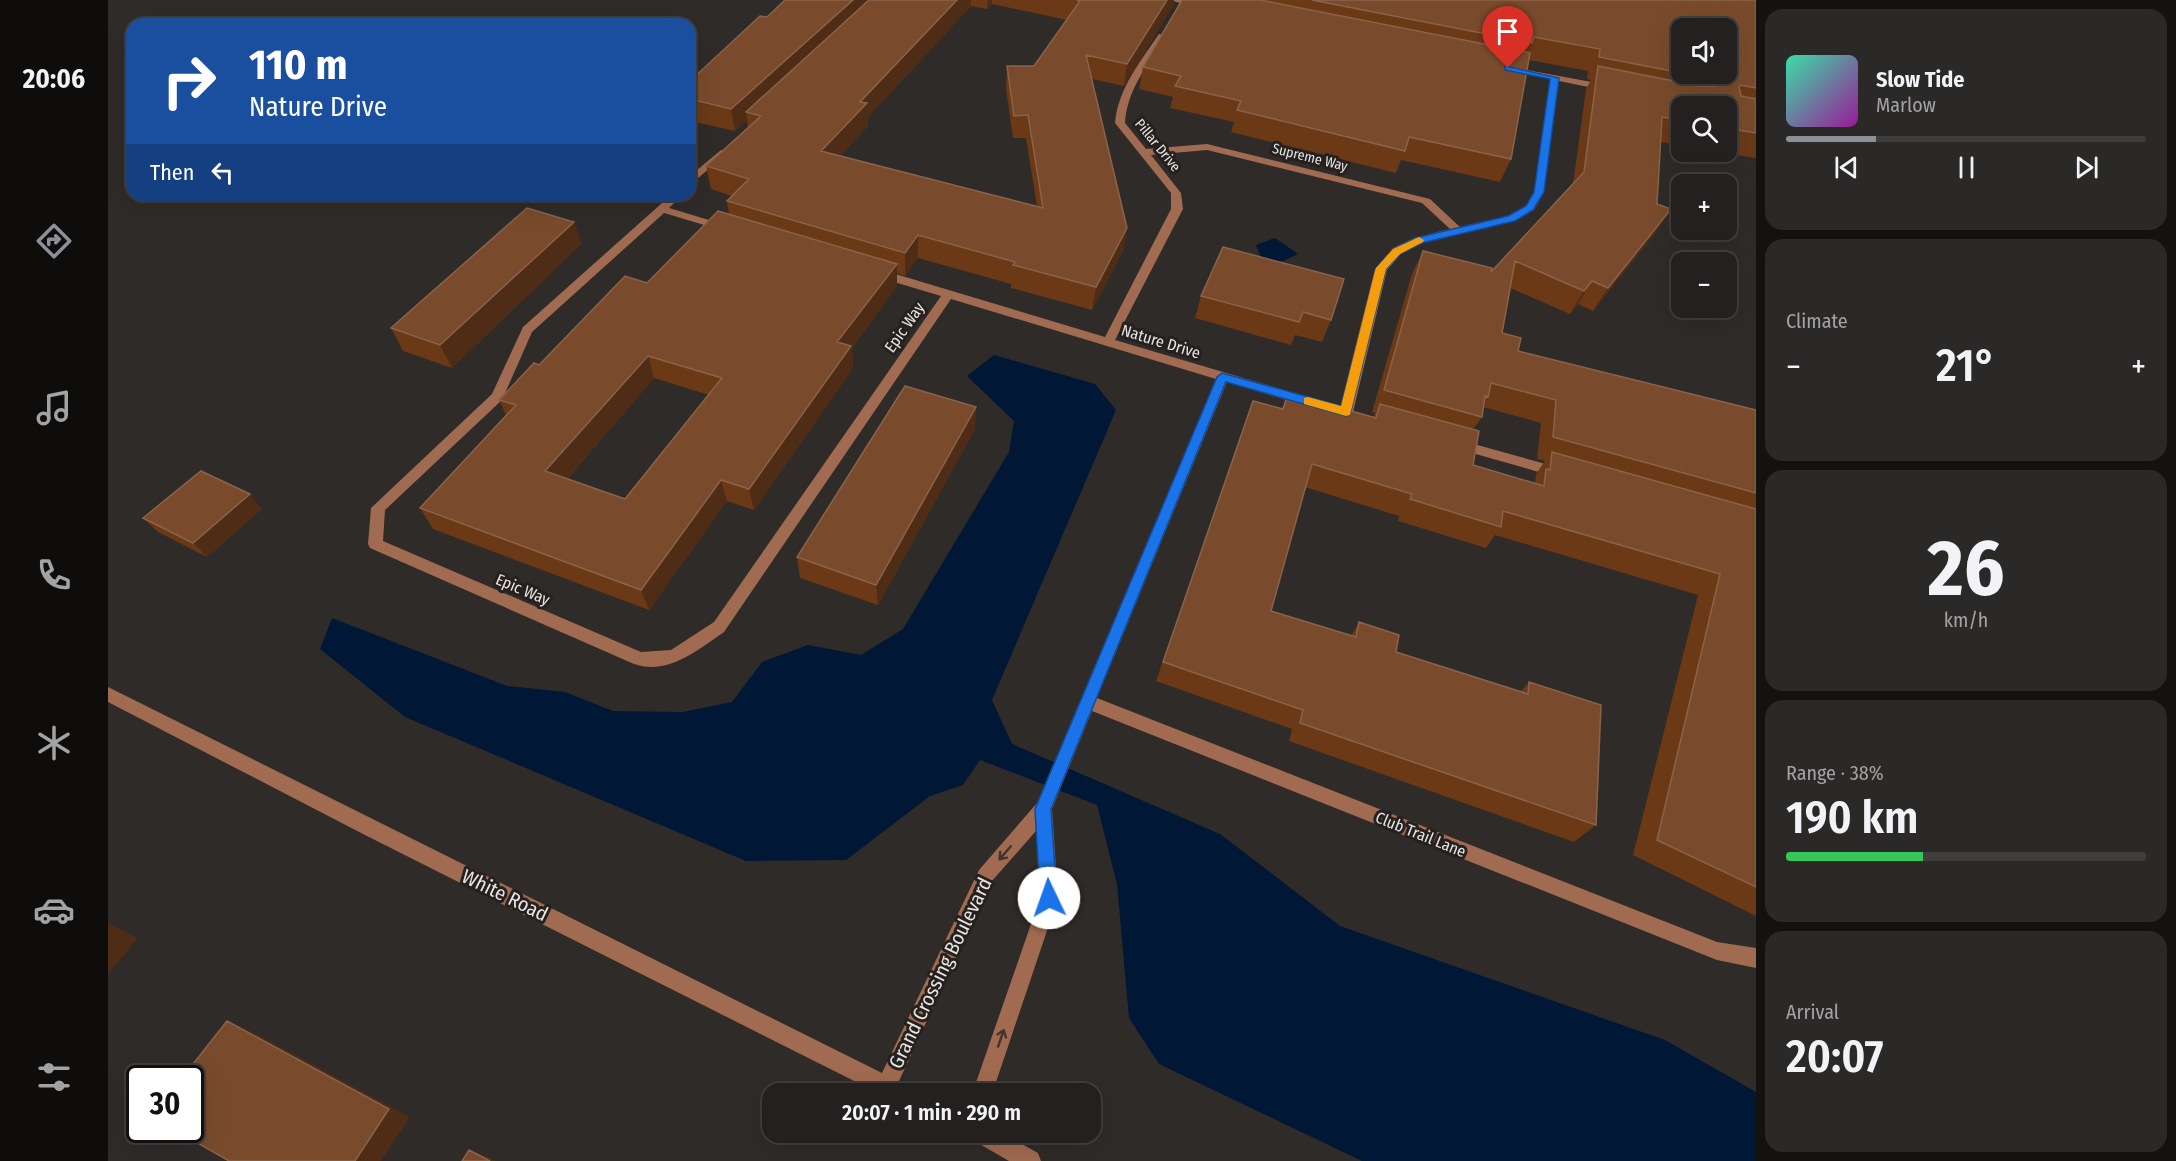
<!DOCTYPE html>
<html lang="en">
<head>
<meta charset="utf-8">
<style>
  body { margin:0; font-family:"Fira Sans Condensed",sans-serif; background:#2b2828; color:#f1f3f6; height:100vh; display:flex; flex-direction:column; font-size:22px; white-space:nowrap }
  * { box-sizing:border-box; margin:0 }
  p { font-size:20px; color:#a3a3a4 }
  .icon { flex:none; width:33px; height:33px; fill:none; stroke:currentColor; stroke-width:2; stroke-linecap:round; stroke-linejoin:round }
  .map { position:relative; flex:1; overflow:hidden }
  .panel { display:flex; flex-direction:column; gap:9px; padding:9px; background:#131211; width:420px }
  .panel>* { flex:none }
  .guide { position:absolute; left:18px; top:18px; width:570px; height:183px; border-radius:18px; box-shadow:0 6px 24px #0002,0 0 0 2px #403e3d; background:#1a4fa0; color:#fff; overflow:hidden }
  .buttons { position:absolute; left:1563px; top:18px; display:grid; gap:12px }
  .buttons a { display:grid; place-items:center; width:66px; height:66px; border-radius:12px; background:#23201f; box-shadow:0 6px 24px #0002,0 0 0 2px #403e3d; font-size:30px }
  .speed { position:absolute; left:18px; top:1065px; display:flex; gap:12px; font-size:30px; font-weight:700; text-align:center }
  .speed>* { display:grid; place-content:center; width:78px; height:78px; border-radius:50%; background:#23201f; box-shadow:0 6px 24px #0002,0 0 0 2px #403e3d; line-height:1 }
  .speed .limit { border:3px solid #111; border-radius:9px; background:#fff; color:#111 }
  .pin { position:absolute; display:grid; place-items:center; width:51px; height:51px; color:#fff; margin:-62px -26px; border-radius:50% 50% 50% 0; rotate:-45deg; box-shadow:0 0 6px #0007 }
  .pin .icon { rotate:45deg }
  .me { position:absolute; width:66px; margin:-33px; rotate:357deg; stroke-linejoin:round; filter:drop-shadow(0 0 4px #0008) }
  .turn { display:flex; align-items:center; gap:21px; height:126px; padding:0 24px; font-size:27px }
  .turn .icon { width:78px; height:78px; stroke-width:2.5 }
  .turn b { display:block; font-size:42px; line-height:51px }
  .then { display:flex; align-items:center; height:57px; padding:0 24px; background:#0003; gap:12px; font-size:22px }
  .big { font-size:45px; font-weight:600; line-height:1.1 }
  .panel .card { flex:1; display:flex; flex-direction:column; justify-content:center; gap:9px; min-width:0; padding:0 21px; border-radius:18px; background:#2b2828 }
  .panel .dial { align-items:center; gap:0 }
  .dial b { font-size:78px; line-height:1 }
  .song { display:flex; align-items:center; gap:18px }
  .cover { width:72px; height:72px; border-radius:9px; background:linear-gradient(135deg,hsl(160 70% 55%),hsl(300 70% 35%)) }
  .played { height:6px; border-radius:3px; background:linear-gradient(90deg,#8c9099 25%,#403e3d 25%) }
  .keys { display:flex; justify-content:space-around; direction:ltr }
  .heat { display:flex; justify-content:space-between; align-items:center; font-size:33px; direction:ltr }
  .charge { height:9px; border-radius:4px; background:linear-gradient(90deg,#34c759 38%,#403e3d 0) }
  .trip { position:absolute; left:654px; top:1083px; width:339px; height:60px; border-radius:18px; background:#23201f; box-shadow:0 6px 24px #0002,0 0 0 2px #403e3d; font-weight:600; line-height:60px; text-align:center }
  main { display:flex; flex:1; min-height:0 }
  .tab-bar { display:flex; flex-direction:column; width:108px; justify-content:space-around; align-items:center; background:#0e0d0c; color:#a3a3a4 }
  .tab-bar .icon { width:42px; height:42px }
  .tab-bar .current { color:#8c9099 }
  .tab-bar b { font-size:27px; color:#f1f3f6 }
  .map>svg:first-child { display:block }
  .water { fill:#001735 }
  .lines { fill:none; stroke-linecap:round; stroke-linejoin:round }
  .minor { fill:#a06b50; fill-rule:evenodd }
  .wall { fill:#6b3916; fill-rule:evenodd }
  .shaded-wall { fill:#4e2c15 }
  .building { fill:#794b2c; stroke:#8a6349; stroke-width:1.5; fill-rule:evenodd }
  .oneway { stroke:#44342b }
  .route { fill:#1a73e8; stroke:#114b97; stroke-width:1.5 }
  .slow { fill:#f59e0b }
  .labels { text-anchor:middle; stroke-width:6; stroke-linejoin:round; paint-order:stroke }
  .far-street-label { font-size:14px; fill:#e7e4e3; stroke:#25211f }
  .street-label { font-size:16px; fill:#e7e4e3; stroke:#25211f }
  .near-street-label { font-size:20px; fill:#e7e4e3; stroke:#25211f }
</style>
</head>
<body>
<main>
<nav class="tab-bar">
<b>20:06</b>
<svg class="icon current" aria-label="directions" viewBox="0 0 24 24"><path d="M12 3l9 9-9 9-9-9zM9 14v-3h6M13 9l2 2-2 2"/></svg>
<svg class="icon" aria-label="music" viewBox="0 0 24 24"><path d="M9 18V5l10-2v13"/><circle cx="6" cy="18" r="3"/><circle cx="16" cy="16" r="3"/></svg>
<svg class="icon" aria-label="phone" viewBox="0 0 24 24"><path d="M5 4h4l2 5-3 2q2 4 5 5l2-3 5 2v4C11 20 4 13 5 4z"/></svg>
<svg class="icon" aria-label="climate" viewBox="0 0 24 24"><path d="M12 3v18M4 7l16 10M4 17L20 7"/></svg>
<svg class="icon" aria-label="car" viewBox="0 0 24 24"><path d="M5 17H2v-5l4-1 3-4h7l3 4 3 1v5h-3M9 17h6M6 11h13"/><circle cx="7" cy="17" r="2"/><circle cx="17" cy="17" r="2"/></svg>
<svg class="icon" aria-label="filters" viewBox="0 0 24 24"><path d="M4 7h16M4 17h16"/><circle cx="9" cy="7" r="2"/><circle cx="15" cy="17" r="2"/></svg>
</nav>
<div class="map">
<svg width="1648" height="1161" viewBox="0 0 1648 1161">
  <rect width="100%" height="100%" fill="#2f2b29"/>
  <path class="water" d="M 1167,238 L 1190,254 L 1158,269 L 1148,245 Z
    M 886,355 L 987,384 L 1008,410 L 884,700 L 904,744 L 1112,834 L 1232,926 L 1557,1040 L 1648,1092 L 1648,1161 L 1254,1161 L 1051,1064 L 1021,1018 L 1009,884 L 989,805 L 872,760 L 855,785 L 822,796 L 738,860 L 638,861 L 297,717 L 212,649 L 224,618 L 399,686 L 457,692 L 505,711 L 575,712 L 624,702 L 654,662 L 700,645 L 753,655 L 795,629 L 901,452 L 906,421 L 859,376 Z"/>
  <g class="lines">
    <path class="minor" d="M 1061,0 L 1079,0 L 1095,5 L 1091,8 Z
      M 1051,34 L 1059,36 C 1041,63 1019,89 1017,123 L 1038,149 L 1099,144 L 1322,199 L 1352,227 L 1400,216 L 1418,206 L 1426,192 L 1442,79 L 1397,70 L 1397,66 L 1500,85 L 1505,88 L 1500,91 L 1451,81 L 1436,192 L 1426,210 L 1408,220 L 1314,243 L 1293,254 L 1279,270 L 1245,412 L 1238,417 L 1231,412 L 1267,269 L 1285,248 L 1306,238 L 1342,229 L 1314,203 L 1099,150 L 1043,155 L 1073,193 L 1075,209 L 1007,340 L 1203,398 L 1205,401 L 1198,406 L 1119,382 L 989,698 L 1609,942 L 1648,948 L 1648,968 L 1609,960 L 984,711 L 944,809 L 950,898 L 884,1094 L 864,1094 L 932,898 L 928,831 L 883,882 L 791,1081 L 802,1087 L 805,1094 L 772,1094 L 255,834 L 0,702 L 0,687 L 774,1073 L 871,870 L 929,803 L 1108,379 L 843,299 L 616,632 C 591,649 560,676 526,664 L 262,548 L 260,544 L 263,508 L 384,394 L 415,327 L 563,195 L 574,195 L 561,208 L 621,226 L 621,230 L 613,230 L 556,213 L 424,332 L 394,400 L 277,510 L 275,541 L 533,652 L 563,650 L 606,622 L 833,296 L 766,276 L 766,270 L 774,270 L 997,337 L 1063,209 L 1063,193 L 1007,123 C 1010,89 1032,62 1051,34 Z
      M 613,150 L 618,153 L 617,155 L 582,185 L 582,176 Z
      M 1348,439 L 1452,468 L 1459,473 L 1452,478 L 1343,447 L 1341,444 Z
      M 860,1132 L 892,1132 L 930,1153 L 933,1161 L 901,1161 L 863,1139 Z"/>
  </g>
  <path class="wall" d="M 677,0 L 1066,0 L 1066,4 L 1016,86 L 984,79 L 1019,228 L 1015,251 L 984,310 L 903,288 L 903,284 L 810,258 L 797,276 L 789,273 L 789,286 L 744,348 L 745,368 L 646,510 L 619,501 L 541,610 L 325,529 L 312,508 L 398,415 L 391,400 L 431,365 L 539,283 L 621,214 L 619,201 L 624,196 L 603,189 L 598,166 L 640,127 L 639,120 L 627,131 L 582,121 L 582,81 L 659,17 ZM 884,4 L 959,20 L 926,66 L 899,66 L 898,89 L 905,138 L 918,138 L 929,206 L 732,156 L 760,126 L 760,117 L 863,6 L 879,9 ZM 546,378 L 601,395 L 517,499 L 459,479 Z
    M 1074,0 L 1648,0 L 1648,158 L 1609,152 L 1618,152 L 1618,106 L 1574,106 L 1574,145 L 1552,142 L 1548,232 L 1485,311 L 1470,304 L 1462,314 L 1402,288 L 1394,333 L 1410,351 L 1648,410 L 1648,916 L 1525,855 L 1590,595 L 1387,535 L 1378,548 L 1290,521 L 1291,516 L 1197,487 L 1163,611 L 1243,636 L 1251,622 L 1288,652 L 1412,692 L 1421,682 L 1488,825 L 1466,842 L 1181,741 L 1184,729 L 1048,681 L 1145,401 L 1174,409 L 1180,393 L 1265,418 L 1267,413 L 1264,412 L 1304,274 L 1315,251 L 1383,272 L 1465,184 L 1478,89 L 1483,80 L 1479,79 L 1480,71 L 1421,60 L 1403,159 L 1392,182 L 1293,160 L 1288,173 L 1123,132 L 1126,122 L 1062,108 L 1065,97 L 1031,89 L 1035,67 ZM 1574,28 L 1618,74 L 1574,74 ZM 1375,407 L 1433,423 L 1429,459 L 1437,461 L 1428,474 L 1427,483 L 1365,465 L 1365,430 L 1374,417 Z
    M 466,222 L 473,244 L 344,368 L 295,351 L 283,328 Z
    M 1115,247 L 1223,320 L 1214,342 L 1187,335 L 1183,345 L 1087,318 L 1093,296 Z
    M 867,429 L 770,605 L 692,578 L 689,557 Z
    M 154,509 L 99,557 L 50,532 L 35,518 Z"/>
  <path class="shaded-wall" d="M 745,0 L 770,0 L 638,112 L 639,120 L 627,131 L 623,109 Z
    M 849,0 L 863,0 L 863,6 L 760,117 L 760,126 L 715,174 L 713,151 L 752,102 Z
    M 880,0 L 884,0 L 884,4 L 879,9 Z
    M 1059,0 L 1066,0 L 1066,4 L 1016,86 L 1019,64 Z
    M 1563,209 L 1548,232 L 1485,311 L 1500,288 Z
    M 466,222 L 473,244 L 344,368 L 332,345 Z
    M 1019,228 L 1015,251 L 984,310 L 988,287 Z
    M 810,235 L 810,258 L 797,276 L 797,253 Z
    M 789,264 L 789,286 L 744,348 L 745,368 L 646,510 L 641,489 L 729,342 Z
    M 1484,281 L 1470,304 L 1462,314 L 1476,291 Z
    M 540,356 L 546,378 L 447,492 L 437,471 Z
    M 868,407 L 867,429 L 770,605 L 768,585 Z
    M 613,480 L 619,501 L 541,610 L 533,590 Z
    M 142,494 L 154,509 L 99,557 L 85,543 Z
    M 0,923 L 30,938 L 0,974 Z
    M 119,1021 L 144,1032 L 302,1117 L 273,1161 L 247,1161 Z
    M 361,1150 L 378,1156 L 388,1161 L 382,1161 Z"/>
  <path class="building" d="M 677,0 L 745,0 L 623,109 L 582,99 L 582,81 L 652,16 L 659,17 Z
    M 761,0 L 849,0 L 752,102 L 759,103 L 713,151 L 935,208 L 920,115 L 906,116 L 899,66 L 926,66 L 972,1 L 969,0 L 1059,0 L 1019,64 L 978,55 L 1019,228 L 988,287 L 905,265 L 907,262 L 810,235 L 797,253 L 619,201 L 641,179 L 598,166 L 653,116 L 638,112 Z
    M 1074,0 L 1152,0 L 1422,53 L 1403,159 L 1301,137 L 1297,151 L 1129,110 L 1133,101 L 1067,86 L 1073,76 L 1035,67 Z
    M 1204,0 L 1648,0 L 1648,88 L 1633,85 L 1631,87 L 1633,96 L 1648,99 L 1648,133 L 1618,128 L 1618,106 L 1574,106 L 1574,120 L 1554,117 L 1549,204 L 1563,209 L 1500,288 L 1484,281 L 1476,291 L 1407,261 L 1394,333 L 1413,338 L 1410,351 L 1648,410 L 1648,493 L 1445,437 L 1448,400 L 1383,383 L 1380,397 L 1377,396 L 1374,417 L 1276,390 L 1315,251 L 1384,268 L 1383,272 L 1476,172 L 1490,66 L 1591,86 L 1608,86 L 1611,83 L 1608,80 L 1576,74 L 1618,74 L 1618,28 L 1574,28 L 1574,73 L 1491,57 L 1492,49 L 1426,37 L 1424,43 Z
    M 419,208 L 466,222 L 332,345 L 283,328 Z
    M 610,211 L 789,264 L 729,342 L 743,346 L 641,489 L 613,480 L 533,590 L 312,508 L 408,405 L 391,400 L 426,363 L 431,365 L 517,276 L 539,283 ZM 540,356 L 614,378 L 517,499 L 437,471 Z
    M 1115,247 L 1236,279 L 1223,320 L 1195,312 L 1191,322 L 1093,296 Z
    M 797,386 L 868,407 L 768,585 L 689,557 Z
    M 1180,393 L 1268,418 L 1272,404 L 1371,431 L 1365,465 L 1436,486 L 1438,469 L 1442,470 L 1444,452 L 1648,509 L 1648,887 L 1549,840 L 1612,574 L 1395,511 L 1393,527 L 1302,499 L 1304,494 L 1204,464 L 1163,611 L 1248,637 L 1251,622 L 1291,635 L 1288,652 L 1420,694 L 1421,682 L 1493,705 L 1488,825 L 1192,723 L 1195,710 L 1055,662 L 1145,401 L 1175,409 Z
    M 93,471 L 142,494 L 85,543 L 35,518 Z
    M 119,1021 L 281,1109 L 247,1161 L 121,1161 L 67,1130 L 82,1130 L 82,1078 L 74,1078 Z
    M 361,1150 L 382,1161 L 354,1161 Z"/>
  <defs><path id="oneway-shaft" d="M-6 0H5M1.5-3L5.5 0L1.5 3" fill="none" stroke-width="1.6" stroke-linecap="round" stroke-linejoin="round" transform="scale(1.5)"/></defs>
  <g class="oneway">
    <use href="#oneway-shaft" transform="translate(897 853) rotate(131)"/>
    <use href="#oneway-shaft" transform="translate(893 1038) rotate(-71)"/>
  </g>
  <path class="route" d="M 1397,66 L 1451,78 L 1436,192 L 1425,210 L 1407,221 L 1314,243 L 1292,254 L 1278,269 L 1242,415 L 1238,416 L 1118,382 L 943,809 L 949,898 L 947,903 L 941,906 L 935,903 L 932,898 L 927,809 L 1109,377 L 1114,373 L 1233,406 L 1270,266 L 1285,249 L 1307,238 L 1400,216 L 1418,206 L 1426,192 L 1442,79 L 1397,70 Z"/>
  <path class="slow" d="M 1311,237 L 1316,240 L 1315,242 L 1292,254 L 1278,269 L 1242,415 L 1238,416 L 1196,404 L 1196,398 L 1200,397 L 1233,406 L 1268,268 L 1285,249 Z"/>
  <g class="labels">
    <g class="far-street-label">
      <text transform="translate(1050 145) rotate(51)" y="5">Pillar Drive</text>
      <text transform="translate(1202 157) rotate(14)" y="5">Supreme Way</text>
    </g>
    <g class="street-label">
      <text transform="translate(796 327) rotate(-55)" y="6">Epic Way</text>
      <text transform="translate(1053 341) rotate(17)" y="6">Nature Drive</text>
      <text transform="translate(415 589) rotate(23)" y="6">Epic Way</text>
      <text transform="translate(1313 834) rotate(22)" y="6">Club Trail Lane</text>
    </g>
    <g class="near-street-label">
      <text transform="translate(397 895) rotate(26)" y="7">White Road</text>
      <text transform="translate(832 973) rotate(-64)" y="7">Grand Crossing Boulevard</text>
    </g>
  </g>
</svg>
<div class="buttons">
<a><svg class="icon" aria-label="sound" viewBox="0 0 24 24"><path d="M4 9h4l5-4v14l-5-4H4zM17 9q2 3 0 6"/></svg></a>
<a><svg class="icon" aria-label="search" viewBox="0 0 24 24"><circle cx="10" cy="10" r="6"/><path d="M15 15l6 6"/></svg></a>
<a>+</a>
<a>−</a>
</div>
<div class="speed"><div class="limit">30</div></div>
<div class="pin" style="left:1400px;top:68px;background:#d93025"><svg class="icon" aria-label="arrive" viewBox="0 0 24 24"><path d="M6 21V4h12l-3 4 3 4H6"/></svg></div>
<svg class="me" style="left:941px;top:898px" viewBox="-20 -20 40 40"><circle r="19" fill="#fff"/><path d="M0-13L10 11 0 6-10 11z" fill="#1a73e8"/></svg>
<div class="trip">20:07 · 1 min · 290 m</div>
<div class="guide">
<div class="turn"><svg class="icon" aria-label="right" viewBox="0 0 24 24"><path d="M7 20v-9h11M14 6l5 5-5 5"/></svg><div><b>110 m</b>Nature Drive</div></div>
<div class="then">Then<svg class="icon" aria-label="left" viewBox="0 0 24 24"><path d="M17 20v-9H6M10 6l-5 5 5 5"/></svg></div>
</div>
</div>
<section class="panel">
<div class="card">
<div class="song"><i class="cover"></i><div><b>Slow Tide</b><p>Marlow</p></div></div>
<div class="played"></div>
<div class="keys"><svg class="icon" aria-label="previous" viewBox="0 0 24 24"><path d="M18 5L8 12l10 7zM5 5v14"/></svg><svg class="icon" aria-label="pause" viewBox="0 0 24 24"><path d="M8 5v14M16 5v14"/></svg><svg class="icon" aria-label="next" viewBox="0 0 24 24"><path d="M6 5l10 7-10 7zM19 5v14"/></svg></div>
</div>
<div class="card"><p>Climate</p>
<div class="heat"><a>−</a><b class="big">21°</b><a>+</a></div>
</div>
<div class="card dial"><b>26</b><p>km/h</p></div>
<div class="card"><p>Range · 38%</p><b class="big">190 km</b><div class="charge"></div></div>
<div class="card"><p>Arrival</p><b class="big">20:07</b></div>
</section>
</main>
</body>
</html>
